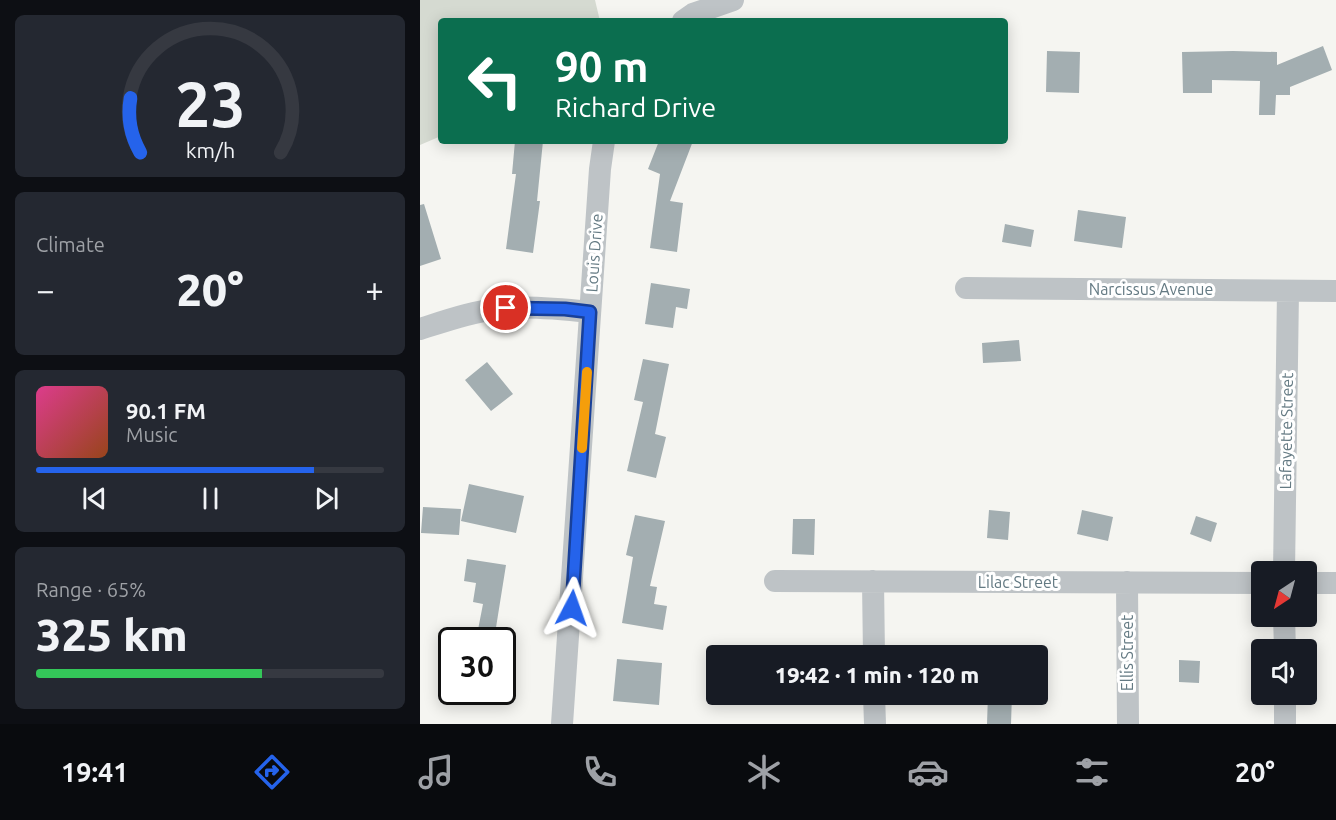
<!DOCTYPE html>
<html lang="en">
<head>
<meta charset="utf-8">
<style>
  body { margin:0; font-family:Ubuntu,sans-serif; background:#242831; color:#f1f3f6; height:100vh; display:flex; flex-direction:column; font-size:22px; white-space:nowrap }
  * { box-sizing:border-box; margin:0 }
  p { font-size:20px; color:#9ea1a6 }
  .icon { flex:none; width:33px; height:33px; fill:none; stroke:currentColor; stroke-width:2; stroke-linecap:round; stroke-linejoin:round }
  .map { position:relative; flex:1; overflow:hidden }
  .panel { display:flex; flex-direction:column; gap:15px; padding:15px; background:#0d0f14; width:420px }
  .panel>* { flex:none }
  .hud { position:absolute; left:18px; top:18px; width:570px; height:126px; border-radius:6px; box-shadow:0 3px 15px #0003; background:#0b6e4f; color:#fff; overflow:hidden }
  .needle { width:39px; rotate:216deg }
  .buttons { position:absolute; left:831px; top:561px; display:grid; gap:12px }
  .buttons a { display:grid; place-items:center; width:66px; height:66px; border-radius:6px; background:#171b24; box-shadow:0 3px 15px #0003; font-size:30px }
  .speed { position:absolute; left:18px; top:627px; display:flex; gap:12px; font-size:30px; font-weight:700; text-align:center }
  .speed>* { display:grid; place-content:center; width:78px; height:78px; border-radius:50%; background:#171b24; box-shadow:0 3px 15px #0003; line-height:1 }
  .speed .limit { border:3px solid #111; border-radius:9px; background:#fff; color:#111 }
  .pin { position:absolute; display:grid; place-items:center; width:51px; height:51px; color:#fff; margin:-26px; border:3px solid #fff; border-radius:50%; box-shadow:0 2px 6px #0007 }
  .me { position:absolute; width:66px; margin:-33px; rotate:4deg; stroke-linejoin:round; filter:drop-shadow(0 0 4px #0008) }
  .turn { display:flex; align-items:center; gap:21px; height:126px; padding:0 18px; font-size:27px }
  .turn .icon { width:78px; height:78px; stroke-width:2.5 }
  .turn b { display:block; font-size:42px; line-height:51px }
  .big { font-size:45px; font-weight:800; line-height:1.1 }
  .panel .card { flex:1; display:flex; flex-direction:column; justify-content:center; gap:9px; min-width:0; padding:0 21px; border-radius:9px; background:#242831 }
  .panel .dial { align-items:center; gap:0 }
  .dial svg { height:156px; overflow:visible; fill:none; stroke:#363941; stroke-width:7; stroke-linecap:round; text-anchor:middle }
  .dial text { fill:#f1f3f6; stroke:none }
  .song { display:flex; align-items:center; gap:18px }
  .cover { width:72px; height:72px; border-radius:9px; background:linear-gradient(135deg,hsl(330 70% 55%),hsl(20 70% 35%)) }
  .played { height:6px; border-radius:3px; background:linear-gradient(90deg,#2563eb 80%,#363941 80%) }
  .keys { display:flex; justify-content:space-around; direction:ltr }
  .heat { display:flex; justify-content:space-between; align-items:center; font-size:33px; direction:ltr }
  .charge { height:9px; border-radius:4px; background:linear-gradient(90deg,#34c759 65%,#363941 0) }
  .trip { position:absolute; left:286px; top:645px; width:342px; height:60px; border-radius:6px; background:#171b24; box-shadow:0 3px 15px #0003; font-weight:800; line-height:60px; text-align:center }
  .tabs { display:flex; height:96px; justify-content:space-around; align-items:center; background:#090b0e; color:#9ea1a6 }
  .tabs .icon { width:42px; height:42px }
  .tabs .current { color:#2563eb }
  .tabs b { font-size:27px; color:#f1f3f6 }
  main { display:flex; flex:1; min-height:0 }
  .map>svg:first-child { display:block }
  .green { fill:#d5dad1 }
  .building { fill:#a3aeb1 }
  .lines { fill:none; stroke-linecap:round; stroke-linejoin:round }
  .minor { stroke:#bec3c6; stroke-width:22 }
  .route-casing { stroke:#184099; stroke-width:15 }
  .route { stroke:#2563eb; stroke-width:10 }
  .slow { stroke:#f59e0b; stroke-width:10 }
  .labels { text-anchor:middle; stroke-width:6; stroke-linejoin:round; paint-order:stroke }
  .street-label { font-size:16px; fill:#647a83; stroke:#fff }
</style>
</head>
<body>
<main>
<section class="panel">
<div class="card dial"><svg viewBox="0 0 100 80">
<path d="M14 69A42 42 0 1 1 86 69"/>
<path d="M14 69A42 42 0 0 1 9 41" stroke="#2563eb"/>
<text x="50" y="56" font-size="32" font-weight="700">23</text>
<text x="50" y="72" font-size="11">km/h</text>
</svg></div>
<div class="card"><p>Climate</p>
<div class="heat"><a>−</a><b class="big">20°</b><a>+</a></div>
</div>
<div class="card">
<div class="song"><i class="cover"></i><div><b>90.1 FM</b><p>Music</p></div></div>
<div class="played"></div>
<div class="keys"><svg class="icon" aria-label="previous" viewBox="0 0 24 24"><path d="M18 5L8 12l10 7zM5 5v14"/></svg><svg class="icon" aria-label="pause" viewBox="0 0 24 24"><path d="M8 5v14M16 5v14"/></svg><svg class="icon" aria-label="next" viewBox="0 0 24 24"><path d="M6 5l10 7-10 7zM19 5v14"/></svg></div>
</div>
<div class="card"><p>Range · 65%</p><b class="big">325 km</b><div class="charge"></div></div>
</section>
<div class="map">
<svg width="916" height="724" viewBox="0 0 916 724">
  <rect width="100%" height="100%" fill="#f5f5f1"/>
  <path class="green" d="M 0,0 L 175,0 L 180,21 L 21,21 L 21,136 L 0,145 Z"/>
  <path class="building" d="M 903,46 L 912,70 L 870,87 L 870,95 L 856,95 L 855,115 L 839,115 L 840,81 L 792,80 L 792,93 L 763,93 L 762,52 L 813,51 L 857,52 L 857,65 Z
    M 627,51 L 660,52 L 659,93 L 626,92 Z
    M 95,141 L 123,141 L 117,201 L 120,201 L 113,253 L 86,249 L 96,174 L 92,174 Z
    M 239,141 L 273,141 L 250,201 L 263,203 L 257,252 L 230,248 L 240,174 L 228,169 Z
    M 4,204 L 21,259 L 0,266 L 0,205 Z
    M 658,210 L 706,217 L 702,248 L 654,241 Z
    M 585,224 L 614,230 L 611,247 L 582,242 Z
    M 231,283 L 270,289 L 267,309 L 256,307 L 253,328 L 225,324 Z
    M 599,340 L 601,361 L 563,363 L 562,343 Z
    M 223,359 L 249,364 L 235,434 L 246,437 L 236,478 L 207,471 L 223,402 L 214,400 Z
    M 67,362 L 93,394 L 71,411 L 45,380 Z
    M 49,484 L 104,496 L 96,533 L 41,521 Z
    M 3,507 L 41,509 L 39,535 L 1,533 Z
    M 569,510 L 590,512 L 588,540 L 567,538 Z
    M 662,510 L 693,517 L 688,541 L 657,534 Z
    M 215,515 L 245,521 L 230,586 L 237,587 L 234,604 L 247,606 L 243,630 L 202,623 L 213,557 L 206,555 Z
    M 776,516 L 797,523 L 791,542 L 770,534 Z
    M 373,519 L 395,519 L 394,555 L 372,554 Z
    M 47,559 L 86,565 L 74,640 L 56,640 L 63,604 L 53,602 L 56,583 L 44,581 Z
    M 197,659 L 242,663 L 239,705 L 193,701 Z
    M 759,660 L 780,661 L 779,683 L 759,682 Z
    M 568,694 L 592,694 L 591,724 L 567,724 Z"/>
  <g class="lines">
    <path class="minor" d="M 263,21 L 273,14 L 313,0
      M 546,288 L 916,291
      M 0,329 C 28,320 57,310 86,308 C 114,306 143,309 170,312
      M 864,572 L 868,291
      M 355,581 L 842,583
      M 453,581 L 454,656
      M 707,582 L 708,724
      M 886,583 L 916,583
      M 864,616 L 865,650
      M 454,694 L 455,724
      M 865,694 L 865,724
      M 142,724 L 180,169 L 184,141"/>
  </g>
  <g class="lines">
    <defs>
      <path id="route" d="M 86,308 L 145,309 L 170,312 L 152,608"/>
    </defs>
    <use href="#route" class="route-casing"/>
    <use href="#route" class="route"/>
    <path class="slow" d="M 162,448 L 167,372"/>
  </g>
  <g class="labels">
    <g class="street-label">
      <text transform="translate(174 253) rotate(-86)" y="6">Louis Drive</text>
      <text x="731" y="295">Narcissus Avenue</text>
      <text transform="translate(866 431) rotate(-89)" y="6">Lafayette Street</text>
      <text x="598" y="588">Lilac Street</text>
      <text transform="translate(707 653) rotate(-90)" y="6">Ellis Street</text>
    </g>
  </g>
</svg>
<div class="buttons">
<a><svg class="needle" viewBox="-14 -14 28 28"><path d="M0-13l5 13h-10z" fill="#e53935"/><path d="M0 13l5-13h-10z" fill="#9ea1a6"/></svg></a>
<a><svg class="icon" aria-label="sound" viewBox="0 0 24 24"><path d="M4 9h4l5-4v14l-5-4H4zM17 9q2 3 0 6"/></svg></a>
</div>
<div class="speed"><div class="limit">30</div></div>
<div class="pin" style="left:86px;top:308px;background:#d93025"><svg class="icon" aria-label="arrive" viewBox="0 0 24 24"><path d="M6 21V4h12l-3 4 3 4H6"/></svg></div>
<svg class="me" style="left:152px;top:608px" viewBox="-20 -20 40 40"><path d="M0-17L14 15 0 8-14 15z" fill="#2563eb" stroke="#fff" stroke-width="4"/></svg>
<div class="trip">19:42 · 1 min · 120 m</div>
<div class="hud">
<div class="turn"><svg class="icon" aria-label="left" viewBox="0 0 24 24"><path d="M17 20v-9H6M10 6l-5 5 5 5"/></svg><div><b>90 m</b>Richard Drive</div></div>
</div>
</div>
</main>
<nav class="tabs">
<b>19:41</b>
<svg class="icon current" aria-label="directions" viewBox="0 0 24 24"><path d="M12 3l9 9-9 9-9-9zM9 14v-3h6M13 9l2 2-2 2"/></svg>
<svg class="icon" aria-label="music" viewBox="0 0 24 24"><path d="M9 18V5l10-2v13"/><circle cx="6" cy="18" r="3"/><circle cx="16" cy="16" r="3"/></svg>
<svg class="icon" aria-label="phone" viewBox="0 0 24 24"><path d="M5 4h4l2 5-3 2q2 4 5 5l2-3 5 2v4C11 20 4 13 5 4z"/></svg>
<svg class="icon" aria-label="climate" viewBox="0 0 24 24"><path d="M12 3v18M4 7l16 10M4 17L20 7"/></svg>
<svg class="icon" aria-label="car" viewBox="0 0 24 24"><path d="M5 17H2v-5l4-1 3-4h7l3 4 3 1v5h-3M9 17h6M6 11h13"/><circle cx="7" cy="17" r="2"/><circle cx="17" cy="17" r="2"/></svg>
<svg class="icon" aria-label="filters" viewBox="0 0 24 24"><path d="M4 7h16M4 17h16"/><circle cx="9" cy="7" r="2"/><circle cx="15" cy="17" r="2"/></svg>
<b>20°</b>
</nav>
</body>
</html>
